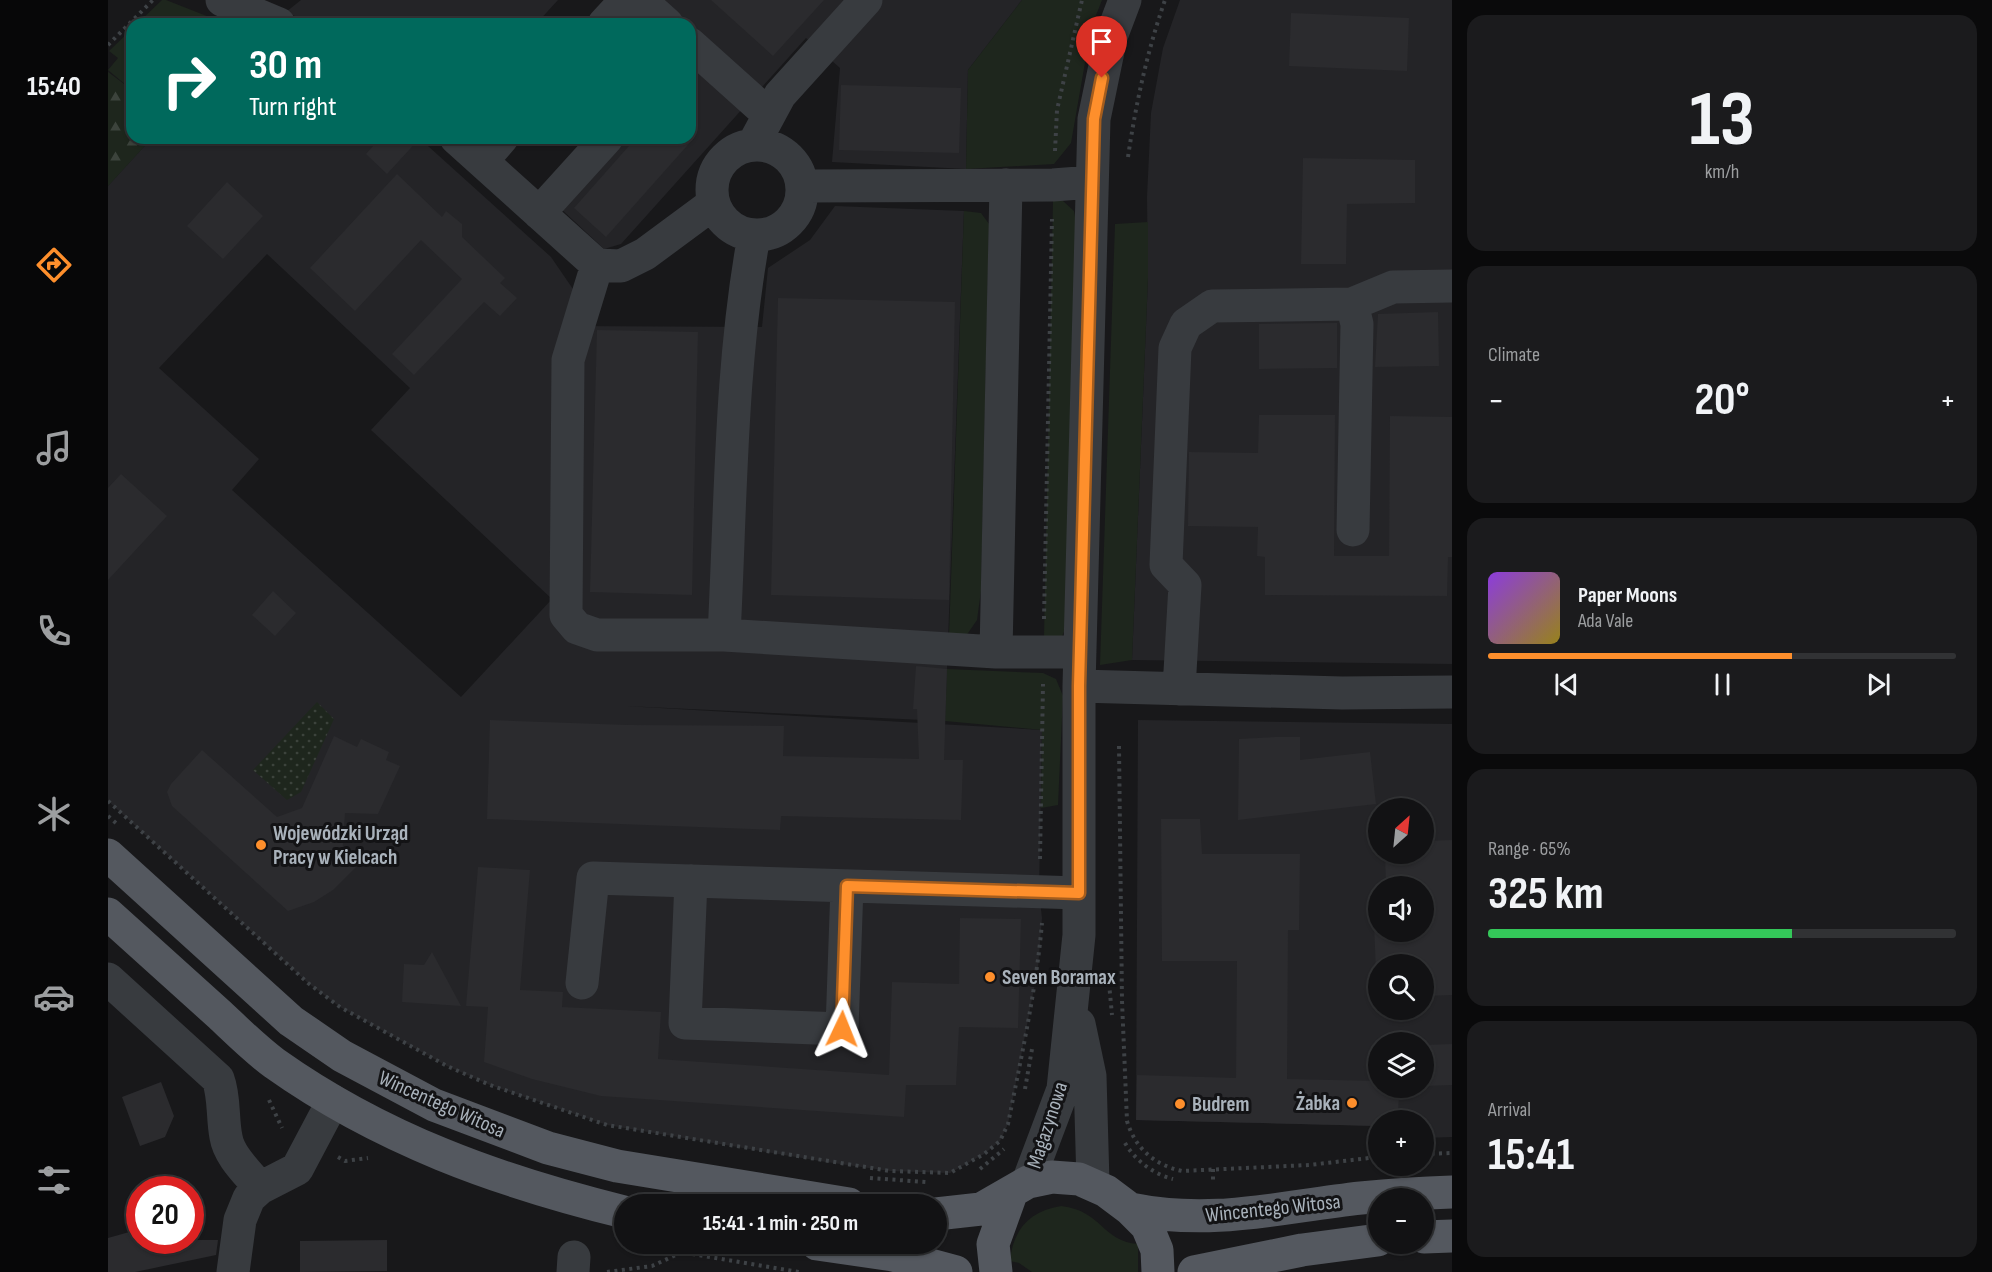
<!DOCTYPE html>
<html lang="en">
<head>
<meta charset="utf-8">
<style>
  body { margin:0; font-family:"Sofia Sans Condensed",sans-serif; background:#1b1b1d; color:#f1f3f6; height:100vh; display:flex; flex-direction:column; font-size:22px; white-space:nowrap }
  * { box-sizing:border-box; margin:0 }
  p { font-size:20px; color:#9c9ea0 }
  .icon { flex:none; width:33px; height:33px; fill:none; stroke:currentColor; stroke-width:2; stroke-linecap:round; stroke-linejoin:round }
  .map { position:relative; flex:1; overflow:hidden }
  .details { display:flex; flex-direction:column; gap:15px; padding:15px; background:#0a0a0b; width:540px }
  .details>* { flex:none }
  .top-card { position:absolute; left:18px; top:18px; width:570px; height:126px; border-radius:18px; box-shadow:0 2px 4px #0004,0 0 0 2px #313234; background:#00695c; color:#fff; overflow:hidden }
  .needle { width:39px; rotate:27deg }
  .controls { position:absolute; left:1260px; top:798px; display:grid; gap:12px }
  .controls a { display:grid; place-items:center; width:66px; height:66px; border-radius:50%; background:#121214; box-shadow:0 2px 4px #0004,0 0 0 2px #313234; font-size:30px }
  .speed { position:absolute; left:18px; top:1176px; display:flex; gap:12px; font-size:30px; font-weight:700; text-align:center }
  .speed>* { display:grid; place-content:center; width:78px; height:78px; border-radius:50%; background:#121214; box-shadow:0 2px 4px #0004,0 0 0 2px #313234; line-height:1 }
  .speed .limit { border:9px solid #d22; background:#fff; color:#111 }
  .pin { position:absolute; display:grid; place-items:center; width:51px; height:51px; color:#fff; margin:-62px -26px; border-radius:50% 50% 50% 0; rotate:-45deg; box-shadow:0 0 6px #0007 }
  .pin .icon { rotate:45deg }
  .me { position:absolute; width:66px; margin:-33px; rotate:2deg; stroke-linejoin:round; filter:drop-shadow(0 0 4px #0008) }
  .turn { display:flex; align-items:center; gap:21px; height:126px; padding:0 24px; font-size:27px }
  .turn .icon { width:78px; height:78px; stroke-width:2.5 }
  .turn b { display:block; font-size:42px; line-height:51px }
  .big { font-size:45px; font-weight:700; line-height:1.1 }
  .details .tile { flex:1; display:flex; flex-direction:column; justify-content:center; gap:9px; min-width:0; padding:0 21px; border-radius:18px; background:#1b1b1d }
  .details .dial { align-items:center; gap:0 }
  .dial b { font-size:78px; line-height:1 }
  .song { display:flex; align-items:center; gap:18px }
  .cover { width:72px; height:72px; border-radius:9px; background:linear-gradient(135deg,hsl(270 70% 55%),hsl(50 70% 35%)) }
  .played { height:6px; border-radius:3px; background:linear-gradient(90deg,#fe8f2c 65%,#313234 65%) }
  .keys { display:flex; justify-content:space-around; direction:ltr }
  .heat { display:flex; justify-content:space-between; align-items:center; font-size:33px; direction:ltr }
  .charge { height:9px; border-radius:4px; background:linear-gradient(90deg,#34c759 65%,#313234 0) }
  .trip { position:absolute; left:506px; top:1194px; width:333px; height:60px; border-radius:30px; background:#121214; box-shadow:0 2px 4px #0004,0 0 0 2px #313234; font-weight:700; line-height:60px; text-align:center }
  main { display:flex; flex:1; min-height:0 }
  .tab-bar { display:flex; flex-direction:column; width:108px; justify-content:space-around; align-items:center; background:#070708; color:#9c9ea0 }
  .tab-bar .icon { width:42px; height:42px }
  .tab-bar .on { color:#fe8f2c }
  .tab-bar b { font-size:27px; color:#f1f3f6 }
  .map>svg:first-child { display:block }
  .built { fill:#242427; fill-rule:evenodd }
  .green { fill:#1e261d }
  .forest { fill:url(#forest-firs) }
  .garden { fill:url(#garden-dots) }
  .building { fill:#2b2b2e }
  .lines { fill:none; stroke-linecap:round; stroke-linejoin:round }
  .path { stroke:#3e4246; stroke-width:4; stroke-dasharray:3 4.5; stroke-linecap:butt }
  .minor { stroke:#383b3f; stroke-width:33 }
  .major { stroke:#54585f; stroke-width:33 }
  .route-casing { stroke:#a55d1d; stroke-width:15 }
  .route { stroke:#fe8f2c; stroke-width:10 }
  .poi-dot { fill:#fe8f2c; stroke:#131315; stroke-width:2 }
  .labels { text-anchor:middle; stroke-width:6; stroke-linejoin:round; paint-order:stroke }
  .poi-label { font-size:21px; font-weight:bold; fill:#a9b2bb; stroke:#131315; text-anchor:start }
  .street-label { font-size:21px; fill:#a9b2bb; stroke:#131315 }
</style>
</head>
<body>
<main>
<nav class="tab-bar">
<b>15:40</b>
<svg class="icon on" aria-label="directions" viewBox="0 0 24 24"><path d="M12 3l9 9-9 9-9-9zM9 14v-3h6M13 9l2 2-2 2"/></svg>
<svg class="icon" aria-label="music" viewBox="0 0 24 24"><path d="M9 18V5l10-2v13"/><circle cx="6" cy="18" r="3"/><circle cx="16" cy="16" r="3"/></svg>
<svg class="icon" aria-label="phone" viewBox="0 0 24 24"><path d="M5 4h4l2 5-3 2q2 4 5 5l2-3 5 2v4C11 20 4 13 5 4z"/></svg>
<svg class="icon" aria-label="climate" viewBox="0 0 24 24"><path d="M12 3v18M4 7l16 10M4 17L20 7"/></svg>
<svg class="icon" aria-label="car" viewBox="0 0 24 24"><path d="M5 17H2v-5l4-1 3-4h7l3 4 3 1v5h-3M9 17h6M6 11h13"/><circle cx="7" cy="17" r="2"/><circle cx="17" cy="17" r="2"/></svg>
<svg class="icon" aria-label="filters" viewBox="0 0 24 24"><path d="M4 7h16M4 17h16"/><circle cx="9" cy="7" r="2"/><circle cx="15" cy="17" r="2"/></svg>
</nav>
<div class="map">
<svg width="1344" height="1272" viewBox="0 0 1344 1272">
  <defs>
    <pattern id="forest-firs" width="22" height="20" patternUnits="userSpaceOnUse" patternTransform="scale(1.5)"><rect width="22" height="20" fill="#1e261d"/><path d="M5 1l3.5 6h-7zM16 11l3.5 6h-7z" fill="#3c433c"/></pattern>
    <pattern id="garden-dots" width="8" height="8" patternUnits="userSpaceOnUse" patternTransform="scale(1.5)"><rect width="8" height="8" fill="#1e261d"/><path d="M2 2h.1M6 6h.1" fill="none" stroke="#3c433c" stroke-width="1.8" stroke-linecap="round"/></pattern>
  </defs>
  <rect width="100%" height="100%" fill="#18181a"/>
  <path class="built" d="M 193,0 L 450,0 L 428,24 L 204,24 L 178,12 Z
    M 550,0 L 914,0 L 860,70 L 858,169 L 724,162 L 732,68 L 698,38 L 513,244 L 496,249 L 450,206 L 511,138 L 582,138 L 582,24 L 577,24 Z
    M 1072,0 L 1344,0 L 1344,664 L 1024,660 L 1040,278 L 1039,197 L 1043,113 L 1055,48 Z
    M 44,138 L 327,138 L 320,146 L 443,257 L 467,292 L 457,326 L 654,327 L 660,268 L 702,240 L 727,206 L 856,211 L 837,721 L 517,706 L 934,730 L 931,892 L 934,918 L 930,968 L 900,1124 L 892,1141 L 876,1154 L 842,1173 L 782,1171 L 718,1162 L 499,1125 L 382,1085 L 339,1066 L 232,1007 L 200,983 L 0,801 L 0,186 ZM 159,254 L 302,388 L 263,430 L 444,599 L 353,697 L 124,490 L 151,459 L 51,368 Z
    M 1030,720 L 1344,724 L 1344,1137 L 1316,1138 L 1316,1120 L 1270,1120 L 1270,1126 L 1028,1120 ZM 1270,808 L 1316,808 L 1316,854 L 1270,854 ZM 1270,886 L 1316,886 L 1316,932 L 1270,932 ZM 1270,964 L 1316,964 L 1316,1010 L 1270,1010 ZM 1270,1042 L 1316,1042 L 1316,1088 L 1270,1088 Z"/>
  <path class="green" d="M 54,0 L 58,0 L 119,24 L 29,24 Z
    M 914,0 L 994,0 L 983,28 L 963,143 L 946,164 L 858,169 L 860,70 Z
    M 24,29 L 24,90 L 0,70 L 10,58 L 1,51 Z
    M 945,200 L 955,201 L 966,211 L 969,227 L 959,624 L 953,639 L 936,638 Z
    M 856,211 L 873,213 L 881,224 L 873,591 L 869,620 L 858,636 L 841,636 Z
    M 1040,222 L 1040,278 L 1024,660 L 992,665 L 1007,224 Z
    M 839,669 L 935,673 L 948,679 L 955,696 L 950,805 L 933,808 L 934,730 L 837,721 Z
    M 953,1206 C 995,1211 993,1241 1030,1244 L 1030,1272 L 924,1272 L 911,1263 L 902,1261 C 905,1230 921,1211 953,1206 Z"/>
  <path class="forest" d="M 0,72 L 24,90 L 24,138 L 44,138 L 0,186 Z"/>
  <path class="garden" d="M 209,702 L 226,719 L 193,792 L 179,800 L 145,770 Z"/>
  <path class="building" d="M 603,0 L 716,0 L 665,56 Z
    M 1183,13 L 1301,18 L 1299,71 L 1181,66 Z
    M 733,85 L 853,88 L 851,153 L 731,150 Z
    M 272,138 L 312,138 L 279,174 L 258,154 Z
    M 528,138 L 586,138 L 498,237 L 466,208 Z
    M 1195,158 L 1307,160 L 1307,203 L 1239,204 L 1238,264 L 1193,264 Z
    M 289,174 L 334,217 L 338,211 L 354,224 L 354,237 L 397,278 L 392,283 L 409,298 L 392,316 L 376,302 L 306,375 L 284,354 L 354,279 L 313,240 L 247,311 L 202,268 Z
    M 119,182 L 155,216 L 115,259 L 79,226 Z
    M 670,298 L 847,302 L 841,600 L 663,595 Z
    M 1330,312 L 1331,366 L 1267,367 L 1270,314 Z
    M 1229,323 L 1229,368 L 1151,369 L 1151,324 Z
    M 489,330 L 590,332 L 584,595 L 482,592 Z
    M 1151,415 L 1227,415 L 1226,556 L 1281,556 L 1282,416 L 1344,417 L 1344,557 L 1340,557 L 1339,596 L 1157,595 L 1157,557 L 1149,556 L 1150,527 L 1080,526 L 1081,452 L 1150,453 Z
    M 13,474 L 59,516 L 0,580 L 0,488 Z
    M 165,591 L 188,613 L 167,636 L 144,615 Z
    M 808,666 L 839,669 L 836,760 L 855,760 L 853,820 L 673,816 L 672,830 L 379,819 L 382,720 L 520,725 L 676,726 L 675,756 L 811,759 L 809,709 L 805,709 Z
    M 226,736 L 249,747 L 253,739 L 281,752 L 278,760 L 292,766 L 270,814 L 237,813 L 234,858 L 255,860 L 225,890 L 206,902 L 180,911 L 64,806 L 59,792 L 63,784 L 94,750 L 169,817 L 194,808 Z
    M 1168,737 L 1192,737 L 1192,760 L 1262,752 L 1268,804 L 1130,820 L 1131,739 Z
    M 1053,819 L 1092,819 L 1094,854 L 1192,854 L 1191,930 L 1180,930 L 1179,1079 L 1270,1081 L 1270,1088 L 1291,1088 L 1290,1120 L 1270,1120 L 1270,1126 L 1028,1120 L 1029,1075 L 1128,1078 L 1129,961 L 1054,961 Z
    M 1344,840 L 1344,995 L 1316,996 L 1316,964 L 1270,964 L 1269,997 L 1265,899 L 1270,899 L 1270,932 L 1316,932 L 1316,886 L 1278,886 L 1277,854 L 1316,854 L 1316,841 Z
    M 370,867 L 422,870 L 412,990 L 455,992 L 454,1007 L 553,1012 L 550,1059 L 781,1075 L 784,982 L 851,984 L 852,918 L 913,919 L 910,1028 L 851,1027 L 848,1085 L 798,1085 L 796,1117 L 493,1096 L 424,1079 L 376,1062 L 380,1007 L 358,1006 Z
    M 324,952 L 353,1006 L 294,1002 L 296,964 L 316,965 Z
    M 1344,1044 L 1344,1085 L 1316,1086 L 1316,1045 Z
    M 53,1082 L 66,1116 L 57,1137 L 32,1146 L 14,1097 Z
    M 32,1229 L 32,1240 L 110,1240 L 108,1255 L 27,1272 L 0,1272 L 0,1238 Z
    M 279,1240 L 279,1271 L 192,1272 L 192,1241 Z"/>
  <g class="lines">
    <path class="path" d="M 0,45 L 45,0
      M 947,151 L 949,110 L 974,0
      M 1020,157 C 1028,103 1039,52 1057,0
      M 936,619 L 944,219
      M 1011,746 L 1014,1001 L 1019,1121 C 1027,1148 1046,1165 1074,1171 L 1201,1165 L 1270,1157
      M 0,801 L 200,983 L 232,1007 L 339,1066 L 382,1085 L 499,1125 L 782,1171 L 842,1173 L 876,1154 L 892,1141 L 900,1124 C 913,1058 928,991 934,923
      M 0,816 L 8,823
      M 932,859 L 935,684
      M 1001,983 L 1004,1015
      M 917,1089 L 924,1049
      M 161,1100 L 174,1128
      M 1017,1143 C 1027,1160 1045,1174 1065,1179
      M 1316,1154 L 1344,1153
      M 230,1157 L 237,1161 L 260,1158
      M 872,1169 L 896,1149
      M 1105,1169 L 1105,1183
      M 762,1178 L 818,1182
      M 525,1244 L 691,1272
      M 499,1272 L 544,1266 L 570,1254"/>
    <path class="minor" d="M 114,0 L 171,24
      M 532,0 L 559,24
      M 496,24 L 518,0
      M 582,44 L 660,114
      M 348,138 L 489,265 L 513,266 L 537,254 L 606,203
      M604 190a45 45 0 1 1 90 0a45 45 0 1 1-90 0Z
      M 645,145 L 672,95 L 758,0
      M 374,161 L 394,138
      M 695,186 L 945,185 L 984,182
      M 431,213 L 499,138
      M 646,236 C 622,367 623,502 616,635 L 888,652 L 972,652
      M 489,265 L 460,360 L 458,615 L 469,628 L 489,635 L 616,635
      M 1244,304 L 1249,324 L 1245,530
      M 888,652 L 898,185
      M 971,686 L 1234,693 L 1344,692
      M 1071,689 L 1077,585 L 1058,565 L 1067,348 L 1078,324 L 1104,306 L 1244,304 L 1285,287 L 1344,286
      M 583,881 L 577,1023 L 734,1029 L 739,886
      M 0,979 L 110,1079 C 117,1098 114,1117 118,1137 C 121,1156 140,1173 152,1188
      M 474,983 L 485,878 L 971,893
      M 971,1024 L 982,1076 L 985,1183
      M 920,1182 L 955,1089 L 971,935 L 971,686 L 986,119 L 1003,37 L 1017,0
      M 125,1272 L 132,1220 L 141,1198 L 152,1188 L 189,1169 L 225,1101
      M 465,1272 L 466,1257"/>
    <path class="major" d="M 0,855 L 183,1021 L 234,1056 L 326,1105 L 440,1148 L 509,1166 L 741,1204
      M 0,914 C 37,947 74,981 112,1015 C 129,1031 147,1049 166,1063 C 273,1139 390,1181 516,1212
      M 1022,1209 C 1105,1226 1171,1207 1253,1198 C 1283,1195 1314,1193 1344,1192
      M 828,1214 L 873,1209 L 920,1182 L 944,1177 L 971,1179 L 998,1191 L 1022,1209 L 1039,1226 L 1049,1250 L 1050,1272
      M 1316,1237 L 1344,1236
      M 709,1244 L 785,1255 L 848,1272
      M 888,1272 L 885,1244 L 903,1194
      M 1086,1272 L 1194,1250 L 1270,1240"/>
  </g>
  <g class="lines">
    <defs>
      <path id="route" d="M 734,1029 L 739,886 L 971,893 L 971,686 L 986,119 L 994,78"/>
    </defs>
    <use href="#route" class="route-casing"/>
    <use href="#route" class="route"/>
  </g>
  <g class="poi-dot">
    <circle cx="153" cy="845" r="6"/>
    <circle cx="882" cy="977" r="6"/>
    <circle cx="1244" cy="1103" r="6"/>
    <circle cx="1072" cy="1104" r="6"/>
  </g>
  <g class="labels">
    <g class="poi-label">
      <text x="165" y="840">Wojewódzki Urząd<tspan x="165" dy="24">Pracy w Kielcach</tspan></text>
      <text x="894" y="984">Seven Boramax</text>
      <text x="1232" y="1110" text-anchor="end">Żabka</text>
      <text x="1084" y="1111">Budrem</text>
    </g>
    <g class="street-label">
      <text transform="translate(334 1104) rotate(24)" y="7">Wincentego Witosa</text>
      <text transform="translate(939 1125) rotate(-72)" y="7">Magazynowa</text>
      <text transform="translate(1165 1208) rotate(-6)" y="7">Wincentego Witosa</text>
    </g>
  </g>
</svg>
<div class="controls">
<a><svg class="needle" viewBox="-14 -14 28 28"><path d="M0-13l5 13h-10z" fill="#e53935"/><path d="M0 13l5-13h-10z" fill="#9c9ea0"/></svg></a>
<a><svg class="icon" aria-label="sound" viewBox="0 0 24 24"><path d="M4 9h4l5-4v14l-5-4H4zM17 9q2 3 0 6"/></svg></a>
<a><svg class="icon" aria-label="search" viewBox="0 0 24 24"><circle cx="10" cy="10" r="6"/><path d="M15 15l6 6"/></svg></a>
<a><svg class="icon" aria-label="layers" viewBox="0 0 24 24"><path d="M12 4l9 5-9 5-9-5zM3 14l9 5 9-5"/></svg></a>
<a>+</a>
<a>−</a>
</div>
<div class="speed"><div class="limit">20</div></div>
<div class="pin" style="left:994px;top:78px;background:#d93025"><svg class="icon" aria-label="arrive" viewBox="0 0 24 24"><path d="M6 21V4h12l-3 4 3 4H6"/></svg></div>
<svg class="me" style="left:734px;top:1029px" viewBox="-20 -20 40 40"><path d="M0-17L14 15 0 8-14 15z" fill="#fe8f2c" stroke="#fff" stroke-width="4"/></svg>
<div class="trip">15:41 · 1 min · 250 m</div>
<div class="top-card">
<div class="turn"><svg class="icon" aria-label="right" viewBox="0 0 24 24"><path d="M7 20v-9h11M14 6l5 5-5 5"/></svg><div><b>30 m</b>Turn right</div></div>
</div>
</div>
<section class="details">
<div class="tile dial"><b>13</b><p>km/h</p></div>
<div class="tile"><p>Climate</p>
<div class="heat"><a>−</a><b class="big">20°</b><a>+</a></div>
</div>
<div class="tile">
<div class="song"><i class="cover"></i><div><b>Paper Moons</b><p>Ada Vale</p></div></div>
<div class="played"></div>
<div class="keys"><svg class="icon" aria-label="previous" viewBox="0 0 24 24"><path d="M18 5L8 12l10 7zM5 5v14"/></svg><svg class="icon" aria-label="pause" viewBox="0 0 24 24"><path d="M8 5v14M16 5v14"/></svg><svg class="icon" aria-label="next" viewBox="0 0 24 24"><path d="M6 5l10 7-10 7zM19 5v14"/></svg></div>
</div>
<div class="tile"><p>Range · 65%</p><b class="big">325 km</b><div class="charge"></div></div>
<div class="tile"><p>Arrival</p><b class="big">15:41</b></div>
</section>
</main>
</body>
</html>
